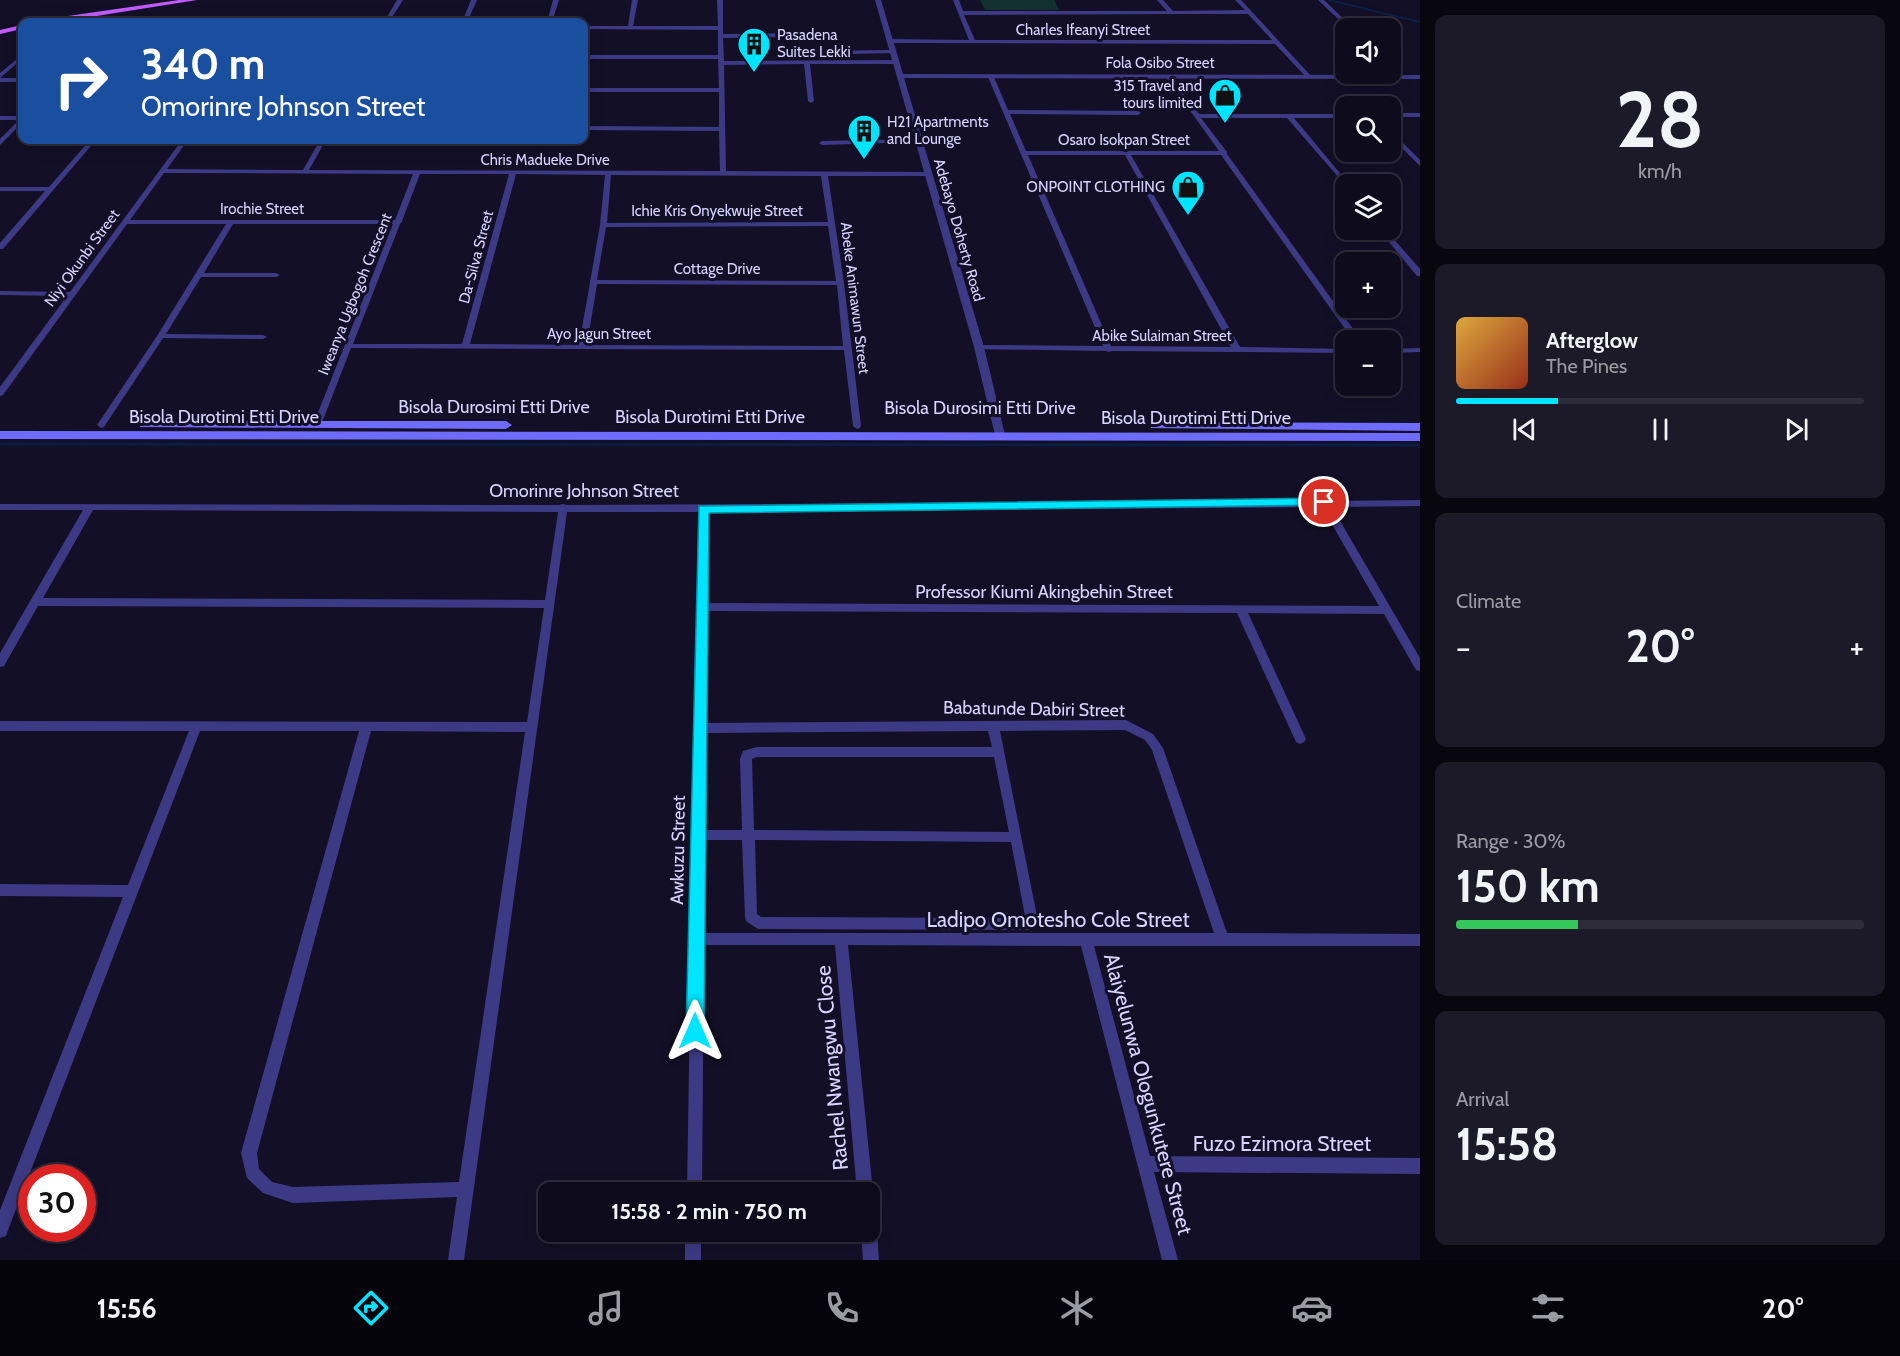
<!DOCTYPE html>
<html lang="en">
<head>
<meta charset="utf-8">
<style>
  body { margin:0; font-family:Cabin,sans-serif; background:#1c1929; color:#f1f3f6; height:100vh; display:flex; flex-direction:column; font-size:22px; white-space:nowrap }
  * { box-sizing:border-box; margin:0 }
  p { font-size:20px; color:#9b9ba3 }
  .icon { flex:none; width:33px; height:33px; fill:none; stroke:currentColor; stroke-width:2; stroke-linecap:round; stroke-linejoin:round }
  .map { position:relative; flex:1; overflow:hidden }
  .panel { display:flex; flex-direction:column; gap:15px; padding:15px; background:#08060f; width:480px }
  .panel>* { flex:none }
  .hud { position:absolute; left:18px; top:18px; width:570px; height:126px; border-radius:12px; box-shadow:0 3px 15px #0003,0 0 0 2px #2e2b3b; background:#1a4fa0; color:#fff; overflow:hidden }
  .controls { position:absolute; left:1335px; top:18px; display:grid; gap:12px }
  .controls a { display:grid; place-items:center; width:66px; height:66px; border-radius:12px; background:#0e0b1c; box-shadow:0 3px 15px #0003,0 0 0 2px #2e2b3b; font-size:30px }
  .speed { position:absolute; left:18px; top:1164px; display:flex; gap:12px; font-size:30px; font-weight:700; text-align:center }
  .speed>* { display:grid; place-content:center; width:78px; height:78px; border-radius:50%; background:#0e0b1c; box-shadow:0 3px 15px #0003,0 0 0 2px #2e2b3b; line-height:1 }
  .speed .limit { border:9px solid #d22; background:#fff; color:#111 }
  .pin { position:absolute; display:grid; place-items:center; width:51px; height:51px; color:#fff; margin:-26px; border:3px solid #fff; border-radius:50%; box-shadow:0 2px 6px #0007 }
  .me { position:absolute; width:66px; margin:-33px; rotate:0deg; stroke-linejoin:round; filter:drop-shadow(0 0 4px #0008) }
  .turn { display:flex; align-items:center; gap:21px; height:126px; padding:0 24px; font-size:27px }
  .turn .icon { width:78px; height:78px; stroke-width:2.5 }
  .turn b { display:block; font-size:42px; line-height:51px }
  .big { font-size:45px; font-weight:700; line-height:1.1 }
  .panel .widget { flex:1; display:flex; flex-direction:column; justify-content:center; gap:9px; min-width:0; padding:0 21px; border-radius:12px; background:#1c1929 }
  .panel .dial { align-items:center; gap:0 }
  .dial b { font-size:78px; line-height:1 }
  .song { display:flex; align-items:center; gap:18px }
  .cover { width:72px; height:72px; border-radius:9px; background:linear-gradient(135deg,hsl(40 70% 55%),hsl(10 70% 35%)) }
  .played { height:6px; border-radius:3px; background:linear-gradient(90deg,#00e5ff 25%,#2e2b3b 25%) }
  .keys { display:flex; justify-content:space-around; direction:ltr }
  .heat { display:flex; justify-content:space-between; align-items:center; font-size:33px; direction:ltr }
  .charge { height:9px; border-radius:4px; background:linear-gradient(90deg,#34c759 30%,#2e2b3b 0) }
  .trip { position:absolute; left:538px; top:1182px; width:342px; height:60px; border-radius:12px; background:#0e0b1c; box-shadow:0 3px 15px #0003,0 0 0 2px #2e2b3b; font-weight:700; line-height:60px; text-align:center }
  .tabs { display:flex; height:96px; justify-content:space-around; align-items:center; background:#06040b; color:#9b9ba3 }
  .tabs .icon { width:42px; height:42px }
  .tabs .current { color:#00e5ff }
  .tabs b { font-size:27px; color:#f1f3f6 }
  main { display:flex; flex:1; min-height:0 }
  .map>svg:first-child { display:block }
  .green { fill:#12302f }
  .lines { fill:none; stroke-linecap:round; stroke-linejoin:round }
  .stream-far1 { stroke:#0a1f44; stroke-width:2 }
  .stream { stroke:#0a1f44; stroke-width:3 }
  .minor { fill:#3d3a85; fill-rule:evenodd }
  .tertiary { fill:#3d3a85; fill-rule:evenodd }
  .secondary { fill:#6f6bff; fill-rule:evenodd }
  .primary { fill:#c25bff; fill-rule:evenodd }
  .route { fill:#00e5ff; stroke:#0095a6; stroke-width:1.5 }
  .labels { text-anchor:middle; stroke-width:6; stroke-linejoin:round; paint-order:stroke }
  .far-street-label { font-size:15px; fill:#d9d4ff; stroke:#130f26 }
  .far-poi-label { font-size:15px; fill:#d9d4ff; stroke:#130f26; text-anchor:start }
  .street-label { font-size:18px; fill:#d9d4ff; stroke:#130f26 }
  .near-street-label { font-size:21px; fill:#d9d4ff; stroke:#130f26 }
</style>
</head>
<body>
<main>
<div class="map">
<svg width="1420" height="1260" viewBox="0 0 1420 1260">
  <rect width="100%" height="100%" fill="#130f26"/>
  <path class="green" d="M 980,0 L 1054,0 L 1059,10 L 985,10 Z"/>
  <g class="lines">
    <path class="stream-far1" d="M 1329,0 L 1420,22"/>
    <path class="stream" d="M 0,444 L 1420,445"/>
    <path class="minor" d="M 397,0 L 403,0 L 389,22 L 385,22 L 385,21 L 181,21 L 162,22 L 181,17 L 387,17 Z
      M 471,0 L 477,0 L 467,22 L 462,22 Z
      M 553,0 L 559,0 L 552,22 L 547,22 Z
      M 632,0 L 638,0 L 633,26 L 718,26 L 717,0 L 723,0 L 723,34 L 794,33 L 797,35 L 794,37 L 723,38 L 724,61 L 896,60 L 899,62 L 896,64 L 810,64 L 814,101 L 811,103 L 808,101 L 804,64 L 724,65 L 726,171 L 928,172 L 931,174 L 928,176 L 828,176 L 844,283 L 861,426 L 860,428 L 857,429 L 853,426 L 844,350 L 351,348 L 321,425 L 317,428 L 314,427 L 313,425 L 393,224 L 233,224 L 204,273 L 276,273 L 280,275 L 276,277 L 201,277 L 166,334 L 263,335 L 267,337 L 263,339 L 163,338 L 104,427 L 101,428 L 97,425 L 157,336 L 226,224 L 127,224 L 3,395 L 0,396 L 0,387 L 67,296 L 0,295 L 0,291 L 70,292 L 182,140 L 188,140 L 167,169 L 303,170 L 320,140 L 326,140 L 309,170 L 720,171 L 719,131 L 584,130 L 584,126 L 719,127 L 719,92 L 584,92 L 584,88 L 719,88 L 718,59 L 584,59 L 584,55 L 718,55 L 718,30 L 584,29 L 584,26 L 628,26 ZM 164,173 L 413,174 L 395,220 L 130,220 ZM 420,174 L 509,174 L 462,344 L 353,344 L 400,224 L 402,222 L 402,221 ZM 516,174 L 605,175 L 600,225 L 579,345 L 470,344 ZM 611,175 L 821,176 L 828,222 L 607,223 ZM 828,226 L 836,281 L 597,280 L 606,227 ZM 597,284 L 837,285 L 843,346 L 587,345 Z
      M 953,0 L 959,0 L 963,11 L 1167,11 L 1157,0 L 1163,0 L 1173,11 L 1245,10 L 1235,0 L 1241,0 L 1312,77 L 1307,78 L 1275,44 L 890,43 L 887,41 L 890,39 L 969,40 ZM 1170,14 L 1248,14 L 1272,40 L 975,40 L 964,15 Z
      M 1318,0 L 1324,0 L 1353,28 L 1348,28 Z
      M 893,50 L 896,52 L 895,53 L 807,55 L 804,53 L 807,51 Z
      M 22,55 L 22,59 L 0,78 L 0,73 Z
      M 1390,63 L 1404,76 L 1404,78 L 1400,78 L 1390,69 Z
      M 991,75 L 994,77 L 1008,110 L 1138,111 L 1141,113 L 1138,115 L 1010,114 L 1026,151 L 1219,151 L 1166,77 L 1169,75 L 1199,114 L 1346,114 L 1346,118 L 1294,118 L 1349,184 L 1346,186 L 1287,118 L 1201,118 L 1227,152 L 1227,154 L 1361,340 L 1353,340 L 1221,155 L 1131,155 L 1240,347 L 1346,349 L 1346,353 L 1112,351 L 1109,352 L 1106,351 L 976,349 L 975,347 L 979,345 L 1103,346 L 988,77 ZM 1028,155 L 1125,155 L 1231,347 L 1111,346 Z
      M 0,78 L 22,78 L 22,82 L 0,82 Z
      M 1390,113 L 1420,113 L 1420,117 L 1390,117 Z
      M 0,116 L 22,116 L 22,123 L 0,145 L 0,139 L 19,120 L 0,120 Z
      M 1390,130 L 1420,160 L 1420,166 L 1390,136 Z
      M 919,139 L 922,141 L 921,142 L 822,145 L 819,143 L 822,141 Z
      M 90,140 L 96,140 L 3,249 L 0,249 L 0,243 L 45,191 L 0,191 L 0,187 L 49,187 Z
      M 1379,230 L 1386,230 L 1420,269 L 1420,276 L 1417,276 Z
      M 1420,348 L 1420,352 L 1390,353 L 1390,349 Z
      M 1324,499 L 1328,501 L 1420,500 L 1420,506 L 1332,507 L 1420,658 L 1420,671 L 1416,670 L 1384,614 L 1248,613 L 1306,739 L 1304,742 L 1300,744 L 1296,742 L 1237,613 L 707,611 L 706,723 L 1126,720 L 1153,734 L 1163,748 L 1227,933 L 1420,934 L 1420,946 L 1094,946 L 1150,1156 L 1420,1158 L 1420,1174 L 1154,1172 L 1178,1260 L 1162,1260 L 1081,946 L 848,945 L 873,1192 L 870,1198 L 870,1192 L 857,1192 L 835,945 L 704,945 L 702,1192 L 687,1192 L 691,942 L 689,939 L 691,936 L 698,512 L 567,512 L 464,1260 L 448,1260 L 457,1197 L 293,1203 L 263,1193 L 247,1178 L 241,1153 L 359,731 L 200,731 L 8,1230 L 6,1236 L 0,1238 L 0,1210 L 123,897 L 0,896 L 0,884 L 128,885 L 189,731 L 0,731 L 0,721 L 527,722 L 544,608 L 38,606 L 4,666 L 0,667 L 0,653 L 83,510 L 0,510 L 0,504 L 559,505 L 563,504 L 567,505 L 1320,501 ZM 1322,507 L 1379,606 L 707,603 L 708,512 ZM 93,510 L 558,512 L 545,600 L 43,598 ZM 1125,730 L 1145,740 L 1152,750 L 1214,933 L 704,933 L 705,840 L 742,840 L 745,917 L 746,921 L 758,929 L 1028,930 L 1033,928 L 1037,916 L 1000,731 ZM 371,731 L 525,732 L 459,1182 L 293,1187 L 272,1182 L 259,1169 L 257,1153 ZM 988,731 L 992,747 L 757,747 L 743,751 L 740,759 L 742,830 L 705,830 L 706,733 ZM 757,757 L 994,757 L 1009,832 L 754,830 L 752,759 ZM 755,840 L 1011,842 L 1025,916 L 1024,918 L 761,917 L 757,914 Z
      M 870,1225 L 875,1226 L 877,1232 L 879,1260 L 863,1260 L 861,1232 L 870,1232 Z
      M 685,1232 L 701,1232 L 701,1260 L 685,1260 Z"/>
    <path class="tertiary" d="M 875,0 L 881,0 L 903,74 L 1420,75 L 1420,79 L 904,78 L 984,347 L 1005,435 L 1000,438 L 995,435 L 974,347 Z"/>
    <path class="secondary" d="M 144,421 L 506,421 L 512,425 L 506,429 L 140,427 L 140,423 Z
      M 1155,422 L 1420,423 L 1420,431 L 1151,428 L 1151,424 Z
      M 0,431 L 1420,433 L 1420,441 L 0,439 Z"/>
    <path class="primary" d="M 179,0 L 197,0 L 59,22 L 26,22 Z
      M 22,25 L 22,29 L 0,34 L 0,30 Z"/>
  </g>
  <path class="route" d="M 1324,498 L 1329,499 L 1329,505 L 709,513 L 704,1031 L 702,1038 L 695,1040 L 689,1038 L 686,1031 L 699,506 Z"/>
  <defs>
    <symbol id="building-pin" viewBox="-11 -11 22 30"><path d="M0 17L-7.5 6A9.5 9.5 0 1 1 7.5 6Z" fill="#00e5ff" stroke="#130f26"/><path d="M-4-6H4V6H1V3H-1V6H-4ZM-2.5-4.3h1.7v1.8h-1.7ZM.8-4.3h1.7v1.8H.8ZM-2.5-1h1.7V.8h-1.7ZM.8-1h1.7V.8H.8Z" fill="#111"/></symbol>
    <symbol id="shop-pin" viewBox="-11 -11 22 30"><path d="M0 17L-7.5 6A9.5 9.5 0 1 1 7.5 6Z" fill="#00e5ff" stroke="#130f26"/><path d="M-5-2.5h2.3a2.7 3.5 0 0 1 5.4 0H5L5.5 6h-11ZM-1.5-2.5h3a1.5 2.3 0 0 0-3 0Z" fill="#111"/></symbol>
  </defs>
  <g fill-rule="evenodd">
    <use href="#building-pin" x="735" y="25" width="38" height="52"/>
    <use href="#shop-pin" x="1206" y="76" width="38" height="52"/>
    <use href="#building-pin" x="845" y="112" width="38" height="52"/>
    <use href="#shop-pin" x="1169" y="168" width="38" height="52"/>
  </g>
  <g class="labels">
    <g class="far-street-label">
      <text x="1083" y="35">Charles Ifeanyi Street</text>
      <text x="1160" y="68">Fola Osibo Street</text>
      <text x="1124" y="145">Osaro Isokpan Street</text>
      <text x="545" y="165">Chris Madueke Drive</text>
      <text x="262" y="214">Irochie Street</text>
      <text x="717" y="216">Ichie Kris Onyekwuje Street</text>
      <text transform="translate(959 230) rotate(74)" y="5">Adebayo Doherty Road</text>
      <text transform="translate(476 257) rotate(-75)" y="5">Da-Silva Street</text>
      <text transform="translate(82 258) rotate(-54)" y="5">Niyi Okunbi Street</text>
      <text x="717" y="274">Cottage Drive</text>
      <text transform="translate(355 294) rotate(-68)" y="5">Iweanya Ugbogoh Crescent</text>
      <text transform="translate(855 298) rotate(83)" y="5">Abeke Animawun Street</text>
      <text x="599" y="339">Ayo Jagun Street</text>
      <text x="1162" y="341">Abike Sulaiman Street</text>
    </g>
    <g class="far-poi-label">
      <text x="777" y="40">Pasadena<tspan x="777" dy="17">Suites Lekki</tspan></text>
      <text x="1202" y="91" text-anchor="end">315 Travel and<tspan x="1202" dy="17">tours limited</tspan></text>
      <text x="887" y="127">H21 Apartments<tspan x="887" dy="17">and Lounge</tspan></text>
      <text x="1165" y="192" text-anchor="end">ONPOINT CLOTHING</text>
    </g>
    <g class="street-label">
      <text x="494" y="413">Bisola Durosimi Etti Drive</text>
      <text x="980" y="414">Bisola Durosimi Etti Drive</text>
      <text x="224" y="423">Bisola Durotimi Etti Drive</text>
      <text x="710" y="423">Bisola Durotimi Etti Drive</text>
      <text x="1196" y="424">Bisola Durotimi Etti Drive</text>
      <text x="584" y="497">Omorinre Johnson Street</text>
      <text x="1044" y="598">Professor Kiumi Akingbehin Street</text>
      <text transform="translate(1034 709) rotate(1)" y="6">Babatunde Dabiri Street</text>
      <text transform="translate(678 850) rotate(-89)" y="6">Awkuzu Street</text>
    </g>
    <g class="near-street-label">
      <text x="1058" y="927">Ladipo Omotesho Cole Street</text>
      <text transform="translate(832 1068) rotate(-95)" y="7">Rachel Nwangwu Close</text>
      <text transform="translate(1148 1094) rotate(75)" y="7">Alaiyelunwa Ologunkutere Street</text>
      <text x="1282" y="1151">Fuzo Ezimora Street</text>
    </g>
  </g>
</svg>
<div class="controls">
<a><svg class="icon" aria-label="sound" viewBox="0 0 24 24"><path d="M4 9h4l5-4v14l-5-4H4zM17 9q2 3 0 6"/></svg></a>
<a><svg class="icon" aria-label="search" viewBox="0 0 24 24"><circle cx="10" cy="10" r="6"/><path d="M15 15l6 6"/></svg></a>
<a><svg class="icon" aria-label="layers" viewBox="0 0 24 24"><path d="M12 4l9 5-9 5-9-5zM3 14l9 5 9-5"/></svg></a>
<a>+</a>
<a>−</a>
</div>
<div class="speed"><div class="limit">30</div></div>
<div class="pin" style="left:1324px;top:502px;background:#d93025"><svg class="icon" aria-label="arrive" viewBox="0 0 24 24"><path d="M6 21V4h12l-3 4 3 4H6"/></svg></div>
<svg class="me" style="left:695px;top:1031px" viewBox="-20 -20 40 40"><path d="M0-17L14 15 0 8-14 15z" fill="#00e5ff" stroke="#fff" stroke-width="4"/></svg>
<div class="trip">15:58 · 2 min · 750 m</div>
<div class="hud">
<div class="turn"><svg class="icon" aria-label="right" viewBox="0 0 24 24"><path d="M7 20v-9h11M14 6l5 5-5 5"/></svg><div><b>340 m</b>Omorinre Johnson Street</div></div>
</div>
</div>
<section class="panel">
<div class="widget dial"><b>28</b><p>km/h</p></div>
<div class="widget">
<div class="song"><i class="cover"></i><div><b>Afterglow</b><p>The Pines</p></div></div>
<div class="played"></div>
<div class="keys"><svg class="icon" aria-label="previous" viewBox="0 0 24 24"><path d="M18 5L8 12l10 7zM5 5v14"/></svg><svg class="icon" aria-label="pause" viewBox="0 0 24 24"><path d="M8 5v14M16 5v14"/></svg><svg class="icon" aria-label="next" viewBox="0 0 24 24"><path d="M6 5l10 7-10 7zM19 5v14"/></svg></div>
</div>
<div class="widget"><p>Climate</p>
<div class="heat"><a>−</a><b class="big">20°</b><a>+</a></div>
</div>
<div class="widget"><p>Range · 30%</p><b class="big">150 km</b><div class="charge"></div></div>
<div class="widget"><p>Arrival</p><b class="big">15:58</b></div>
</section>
</main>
<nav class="tabs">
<b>15:56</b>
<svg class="icon current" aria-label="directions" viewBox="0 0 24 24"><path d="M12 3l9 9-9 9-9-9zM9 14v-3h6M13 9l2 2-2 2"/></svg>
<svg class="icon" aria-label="music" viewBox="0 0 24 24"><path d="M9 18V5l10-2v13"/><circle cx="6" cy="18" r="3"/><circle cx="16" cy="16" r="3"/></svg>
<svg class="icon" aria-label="phone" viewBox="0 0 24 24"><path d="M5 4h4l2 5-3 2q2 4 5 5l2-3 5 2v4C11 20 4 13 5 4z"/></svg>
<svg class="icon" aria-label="climate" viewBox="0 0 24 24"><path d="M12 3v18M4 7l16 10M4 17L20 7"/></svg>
<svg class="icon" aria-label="car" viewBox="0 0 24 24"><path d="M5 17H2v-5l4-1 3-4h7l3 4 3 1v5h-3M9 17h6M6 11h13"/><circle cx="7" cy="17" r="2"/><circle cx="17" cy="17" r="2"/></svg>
<svg class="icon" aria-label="filters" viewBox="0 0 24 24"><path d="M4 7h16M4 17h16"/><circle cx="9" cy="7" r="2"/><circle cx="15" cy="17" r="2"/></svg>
<b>20°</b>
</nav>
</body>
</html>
